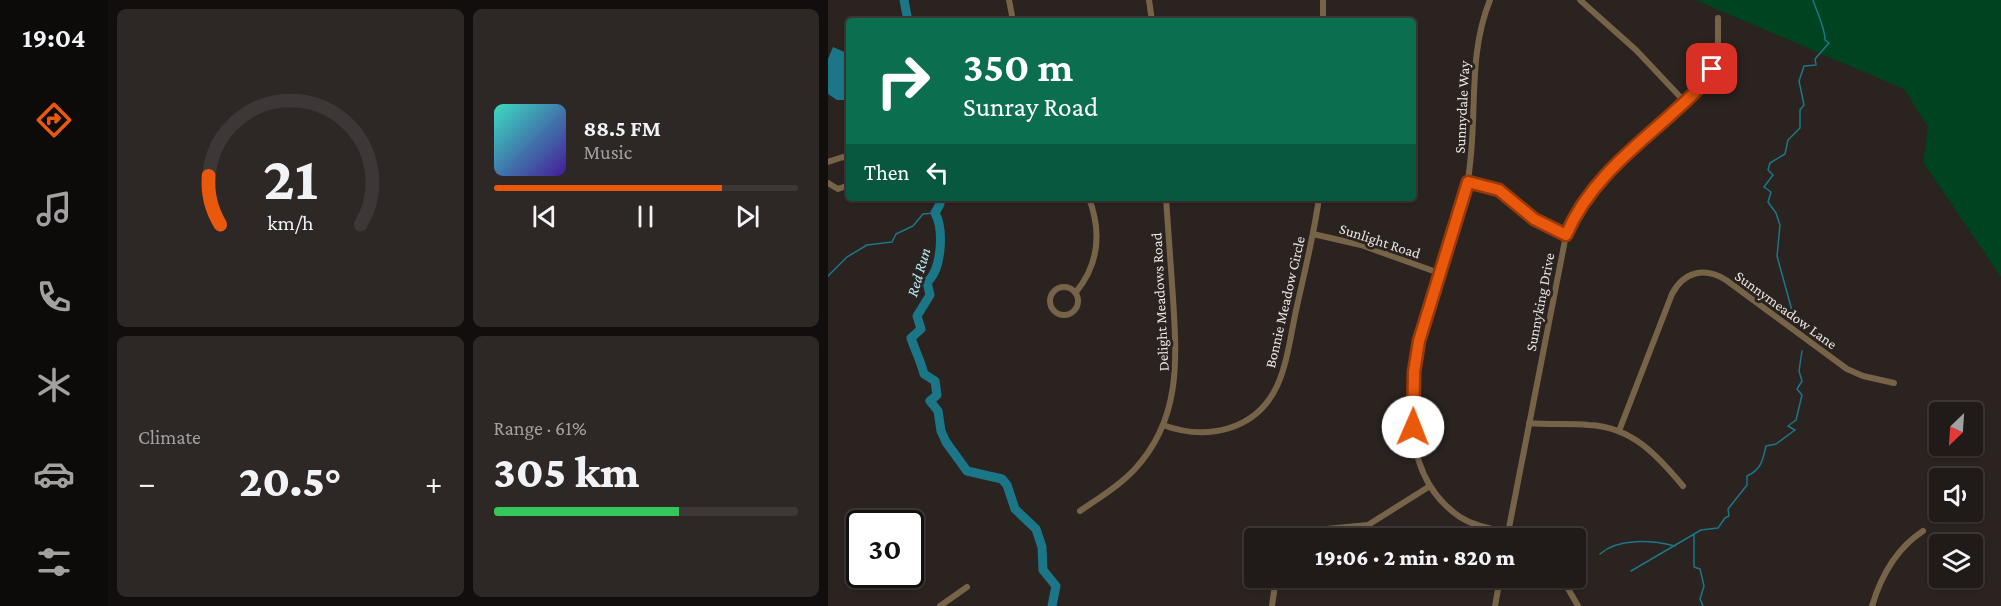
<!DOCTYPE html>
<html lang="en">
<head>
<meta charset="utf-8">
<style>
  body { margin:0; font-family:"Crimson Pro",serif; background:#2d2725; color:#f1f3f6; height:100vh; display:flex; flex-direction:column; font-size:22px; white-space:nowrap }
  * { box-sizing:border-box; margin:0 }
  p { font-size:20px; color:#a2a1a2 }
  .icon { flex:none; width:33px; height:33px; fill:none; stroke:currentColor; stroke-width:2; stroke-linecap:round; stroke-linejoin:round }
  .map { position:relative; flex:1; overflow:hidden }
  .details { display:flex; flex-direction:column; gap:9px; padding:9px; background:#120e0d; width:720px }
  .details>* { flex:none }
  .top-card { position:absolute; left:18px; top:18px; width:570px; height:183px; border-radius:6px; box-shadow:0 2px 4px #0004,0 0 0 2px #3d3837; background:#0b6e4f; color:#fff; overflow:hidden }
  .needle { width:39px; rotate:205deg }
  .fabs { position:absolute; left:1101px; top:402px; display:grid; gap:12px }
  .fabs a { display:grid; place-items:center; width:54px; height:54px; border-radius:6px; background:#201a18; box-shadow:0 2px 4px #0004,0 0 0 2px #3d3837; font-size:30px }
  .speed { position:absolute; left:18px; top:510px; display:flex; gap:12px; font-size:30px; font-weight:700; text-align:center }
  .speed>* { display:grid; place-content:center; width:78px; height:78px; border-radius:50%; background:#201a18; box-shadow:0 2px 4px #0004,0 0 0 2px #3d3837; line-height:1 }
  .speed .limit { border:3px solid #111; border-radius:9px; background:#fff; color:#111 }
  .pin { position:absolute; display:grid; place-items:center; width:51px; height:51px; color:#fff; margin:-26px; border-radius:12px; box-shadow:0 3px 9px #0006 }
  .me { position:absolute; width:66px; margin:-33px; rotate:1deg; stroke-linejoin:round; filter:drop-shadow(0 0 4px #0008) }
  .turn { display:flex; align-items:center; gap:21px; height:126px; padding:0 18px; font-size:27px }
  .turn .icon { width:78px; height:78px; stroke-width:2.5 }
  .turn b { display:block; font-size:42px; line-height:51px }
  .then { display:flex; align-items:center; height:57px; padding:0 18px; background:#0003; gap:12px; font-size:22px }
  .big { font-size:45px; font-weight:800; line-height:1.1 }
  .details .tile { flex:1; display:flex; flex-direction:column; justify-content:center; gap:9px; min-width:0; padding:0 21px; border-radius:9px; background:#2d2725 }
  .details .dial { align-items:center; gap:0 }
  .dial svg { height:156px; overflow:visible; fill:none; stroke:#3d3837; stroke-width:7; stroke-linecap:round; text-anchor:middle }
  .dial text { fill:#f1f3f6; stroke:none }
  .song { display:flex; align-items:center; gap:18px }
  .cover { width:72px; height:72px; border-radius:9px; background:linear-gradient(135deg,hsl(170 70% 55%),hsl(260 70% 35%)) }
  .played { height:6px; border-radius:3px; background:linear-gradient(90deg,#ea580c 75%,#3d3837 75%) }
  .keys { display:flex; justify-content:space-around; direction:ltr }
  .heat { display:flex; justify-content:space-between; align-items:center; font-size:33px; direction:ltr }
  .charge { height:9px; border-radius:4px; background:linear-gradient(90deg,#34c759 61%,#3d3837 0) }
  .details .tiles { flex:1; display:grid; gap:9px; grid-template-columns:repeat(2,1fr) }
  .trip { position:absolute; left:416px; top:528px; width:342px; height:60px; border-radius:6px; background:#201a18; box-shadow:0 2px 4px #0004,0 0 0 2px #3d3837; font-weight:800; line-height:60px; text-align:center }
  main { display:flex; flex:1; min-height:0 }
  .menu { display:flex; flex-direction:column; width:108px; justify-content:space-around; align-items:center; background:#0d0a0a; color:#a2a1a2 }
  .menu .icon { width:42px; height:42px }
  .menu .selected { color:#ea580c }
  .menu b { font-size:27px; color:#f1f3f6 }
  .map>svg:first-child { display:block }
  .green { fill:#004321 }
  .water { fill:#1b7788 }
  .lines { fill:none; stroke-linecap:round; stroke-linejoin:round }
  .stream { stroke:#1b7788; stroke-width:1.5 }
  .river { stroke:#1b7788; stroke-width:9 }
  .minor { stroke:#776448; stroke-width:6 }
  .route-casing { stroke:#983908; stroke-width:15 }
  .route { stroke:#ea580c; stroke-width:10 }
  .labels { text-anchor:middle; stroke-width:6; stroke-linejoin:round; paint-order:stroke }
  .street-label { font-size:15px; fill:#ebe6e4; stroke:#2a2320 }
  .water-label { font-size:16px; font-style:italic; fill:#b7eaf6; stroke:#2a2320 }
</style>
</head>
<body>
<main>
<nav class="menu">
<b>19:04</b>
<svg class="icon selected" aria-label="directions" viewBox="0 0 24 24"><path d="M12 3l9 9-9 9-9-9zM9 14v-3h6M13 9l2 2-2 2"/></svg>
<svg class="icon" aria-label="music" viewBox="0 0 24 24"><path d="M9 18V5l10-2v13"/><circle cx="6" cy="18" r="3"/><circle cx="16" cy="16" r="3"/></svg>
<svg class="icon" aria-label="phone" viewBox="0 0 24 24"><path d="M5 4h4l2 5-3 2q2 4 5 5l2-3 5 2v4C11 20 4 13 5 4z"/></svg>
<svg class="icon" aria-label="climate" viewBox="0 0 24 24"><path d="M12 3v18M4 7l16 10M4 17L20 7"/></svg>
<svg class="icon" aria-label="car" viewBox="0 0 24 24"><path d="M5 17H2v-5l4-1 3-4h7l3 4 3 1v5h-3M9 17h6M6 11h13"/><circle cx="7" cy="17" r="2"/><circle cx="17" cy="17" r="2"/></svg>
<svg class="icon" aria-label="filters" viewBox="0 0 24 24"><path d="M4 7h16M4 17h16"/><circle cx="9" cy="7" r="2"/><circle cx="15" cy="17" r="2"/></svg>
</nav>
<section class="details">
<div class="tiles">
<div class="tile dial"><svg viewBox="0 0 100 80">
<path d="M14 69A42 42 0 1 1 86 69"/>
<path d="M14 69A42 42 0 0 1 8 44" stroke="#ea580c"/>
<text x="50" y="56" font-size="32" font-weight="700">21</text>
<text x="50" y="72" font-size="11">km/h</text>
</svg></div>
<div class="tile">
<div class="song"><i class="cover"></i><div><b>88.5 FM</b><p>Music</p></div></div>
<div class="played"></div>
<div class="keys"><svg class="icon" aria-label="previous" viewBox="0 0 24 24"><path d="M18 5L8 12l10 7zM5 5v14"/></svg><svg class="icon" aria-label="pause" viewBox="0 0 24 24"><path d="M8 5v14M16 5v14"/></svg><svg class="icon" aria-label="next" viewBox="0 0 24 24"><path d="M6 5l10 7-10 7zM19 5v14"/></svg></div>
</div>
<div class="tile"><p>Climate</p>
<div class="heat"><a>−</a><b class="big">20.5°</b><a>+</a></div>
</div>
<div class="tile"><p>Range · 61%</p><b class="big">305 km</b><div class="charge"></div></div>
</div>
</section>
<div class="map">
<svg width="1173" height="606" viewBox="0 0 1173 606">
  <rect width="100%" height="100%" fill="#2a2320"/>
  <path class="green" d="M 867,0 L 1173,0 L 1173,277 L 1095,162 L 1100,127 L 1076,89 Z"/>
  <path class="water" d="M 5,47 L 21,54 L 21,100 L 9,100 L 0,94 L 0,59 Z"/>
  <g class="lines">
    <path class="stream" d="M 0,276 L 19,257 L 39,245 L 64,242 L 68,234 L 85,226 L 95,214 L 107,213
      M 966,318 L 949,256 L 952,225 L 948,213 L 940,202 L 943,192 L 936,187 L 945,175 L 940,170 L 942,163 L 957,154 L 960,140 L 972,128 L 972,110 L 976,105 L 971,81 L 976,66 L 988,65 L 987,59 L 1001,43 L 997,40 C 997,27 989,13 985,0
      M 866,535 L 866,567 L 872,569 L 876,586 L 872,599 L 875,606
      M 772,554 C 790,538 823,540 847,546
      M 803,571 L 873,530 L 890,528 L 897,518 L 901,516 L 900,509 L 919,485 L 919,476 C 933,470 935,460 938,446 L 948,444 L 967,430 L 960,426 L 968,420 L 974,395 L 969,389 L 974,381 L 971,371 L 974,351"/>
    <path class="river" d="M 76,0 L 80,21
      M 111,198 L 112,204 L 107,213 C 116,229 114,270 99,282 L 102,295 L 89,316 L 93,329 L 83,338 C 87,350 93,362 96,374 L 107,381 L 109,395 L 102,401 L 110,411 L 113,431 L 118,442 L 139,471 L 174,479 L 179,485 L 187,509 L 208,529 L 214,547 L 215,570 L 228,586 L 224,606"/>
    <path class="minor" d="M 181,0 L 185,21
      M 321,0 L 324,21
      M 662,0 C 638,58 651,124 639,185 C 631,226 612,266 600,306 C 579,372 566,473 632,517 C 654,531 678,529 702,538
      M 752,0 L 808,50 L 857,102
      M 495,21 L 495,0
      M 0,162 L 15,157 L 21,159
      M 640,182 L 671,190 L 706,219 L 738,235
      M 0,183 L 10,189 L 21,185
      M 485,234 L 533,245 L 611,273
      M222 301a14 14 0 1 1 28 0a14 14 0 1 1-28 0Z
      M 248,292 C 271,264 274,233 261,198
      M 701,423 C 721,425 741,423 761,425 C 804,427 829,455 855,486
      M 335,425 C 378,441 428,431 449,386 C 460,362 463,332 469,306 C 477,270 486,234 491,198
      M 791,431 L 844,294 C 856,271 877,267 898,280 L 1019,369 L 1035,376 L 1066,383
      M 252,511 C 271,498 291,486 306,470 C 353,420 349,361 345,298 C 343,265 340,231 338,198
      M 475,538 L 498,529 L 540,525 L 602,486
      M 679,538 L 738,235 L 752,207 L 771,181 L 877,81 L 890,52 L 890,18
      M 734,578 L 750,606
      M 112,606 L 139,587
      M 444,606 L 448,578
      M 667,606 L 672,578
      M 1044,606 C 1053,576 1069,548 1095,531"/>
  </g>
  <g class="lines">
    <defs>
      <path id="route" d="M 585,427 L 586,372 L 591,341 L 640,182 L 671,190 L 706,219 L 738,235 C 759,186 798,154 837,120 C 854,104 873,90 884,69"/>
    </defs>
    <use href="#route" class="route-casing"/>
    <use href="#route" class="route"/>
  </g>
  <g class="labels">
    <g class="street-label">
      <text transform="translate(634 107) rotate(-87)" y="5">Sunnydale Way</text>
      <text transform="translate(552 241) rotate(18)" y="5">Sunlight Road</text>
      <text transform="translate(332 302) rotate(-93)" y="5">Delight Meadows Road</text>
      <text transform="translate(457 302) rotate(-77)" y="5">Bonnie Meadow Circle</text>
      <text transform="translate(712 302) rotate(-79)" y="5">Sunnyking Drive</text>
      <text transform="translate(958 310) rotate(36)" y="5">Sunnymeadow Lane</text>
    </g>
    <g class="water-label">
      <text transform="translate(90 272) rotate(-74)" y="6">Red Run</text>
    </g>
  </g>
</svg>
<div class="fabs">
<a><svg class="needle" viewBox="-14 -14 28 28"><path d="M0-13l5 13h-10z" fill="#e53935"/><path d="M0 13l5-13h-10z" fill="#a2a1a2"/></svg></a>
<a><svg class="icon" aria-label="sound" viewBox="0 0 24 24"><path d="M4 9h4l5-4v14l-5-4H4zM17 9q2 3 0 6"/></svg></a>
<a><svg class="icon" aria-label="layers" viewBox="0 0 24 24"><path d="M12 4l9 5-9 5-9-5zM3 14l9 5 9-5"/></svg></a>
</div>
<div class="speed"><div class="limit">30</div></div>
<div class="pin" style="left:884px;top:69px;background:#d93025"><svg class="icon" aria-label="arrive" viewBox="0 0 24 24"><path d="M6 21V4h12l-3 4 3 4H6"/></svg></div>
<svg class="me" style="left:585px;top:427px" viewBox="-20 -20 40 40"><circle r="19" fill="#fff"/><path d="M0-13L10 11 0 6-10 11z" fill="#ea580c"/></svg>
<div class="trip">19:06 · 2 min · 820 m</div>
<div class="top-card">
<div class="turn"><svg class="icon" aria-label="right" viewBox="0 0 24 24"><path d="M7 20v-9h11M14 6l5 5-5 5"/></svg><div><b>350 m</b>Sunray Road</div></div>
<div class="then">Then<svg class="icon" aria-label="left" viewBox="0 0 24 24"><path d="M17 20v-9H6M10 6l-5 5 5 5"/></svg></div>
</div>
</div>
</main>
</body>
</html>
